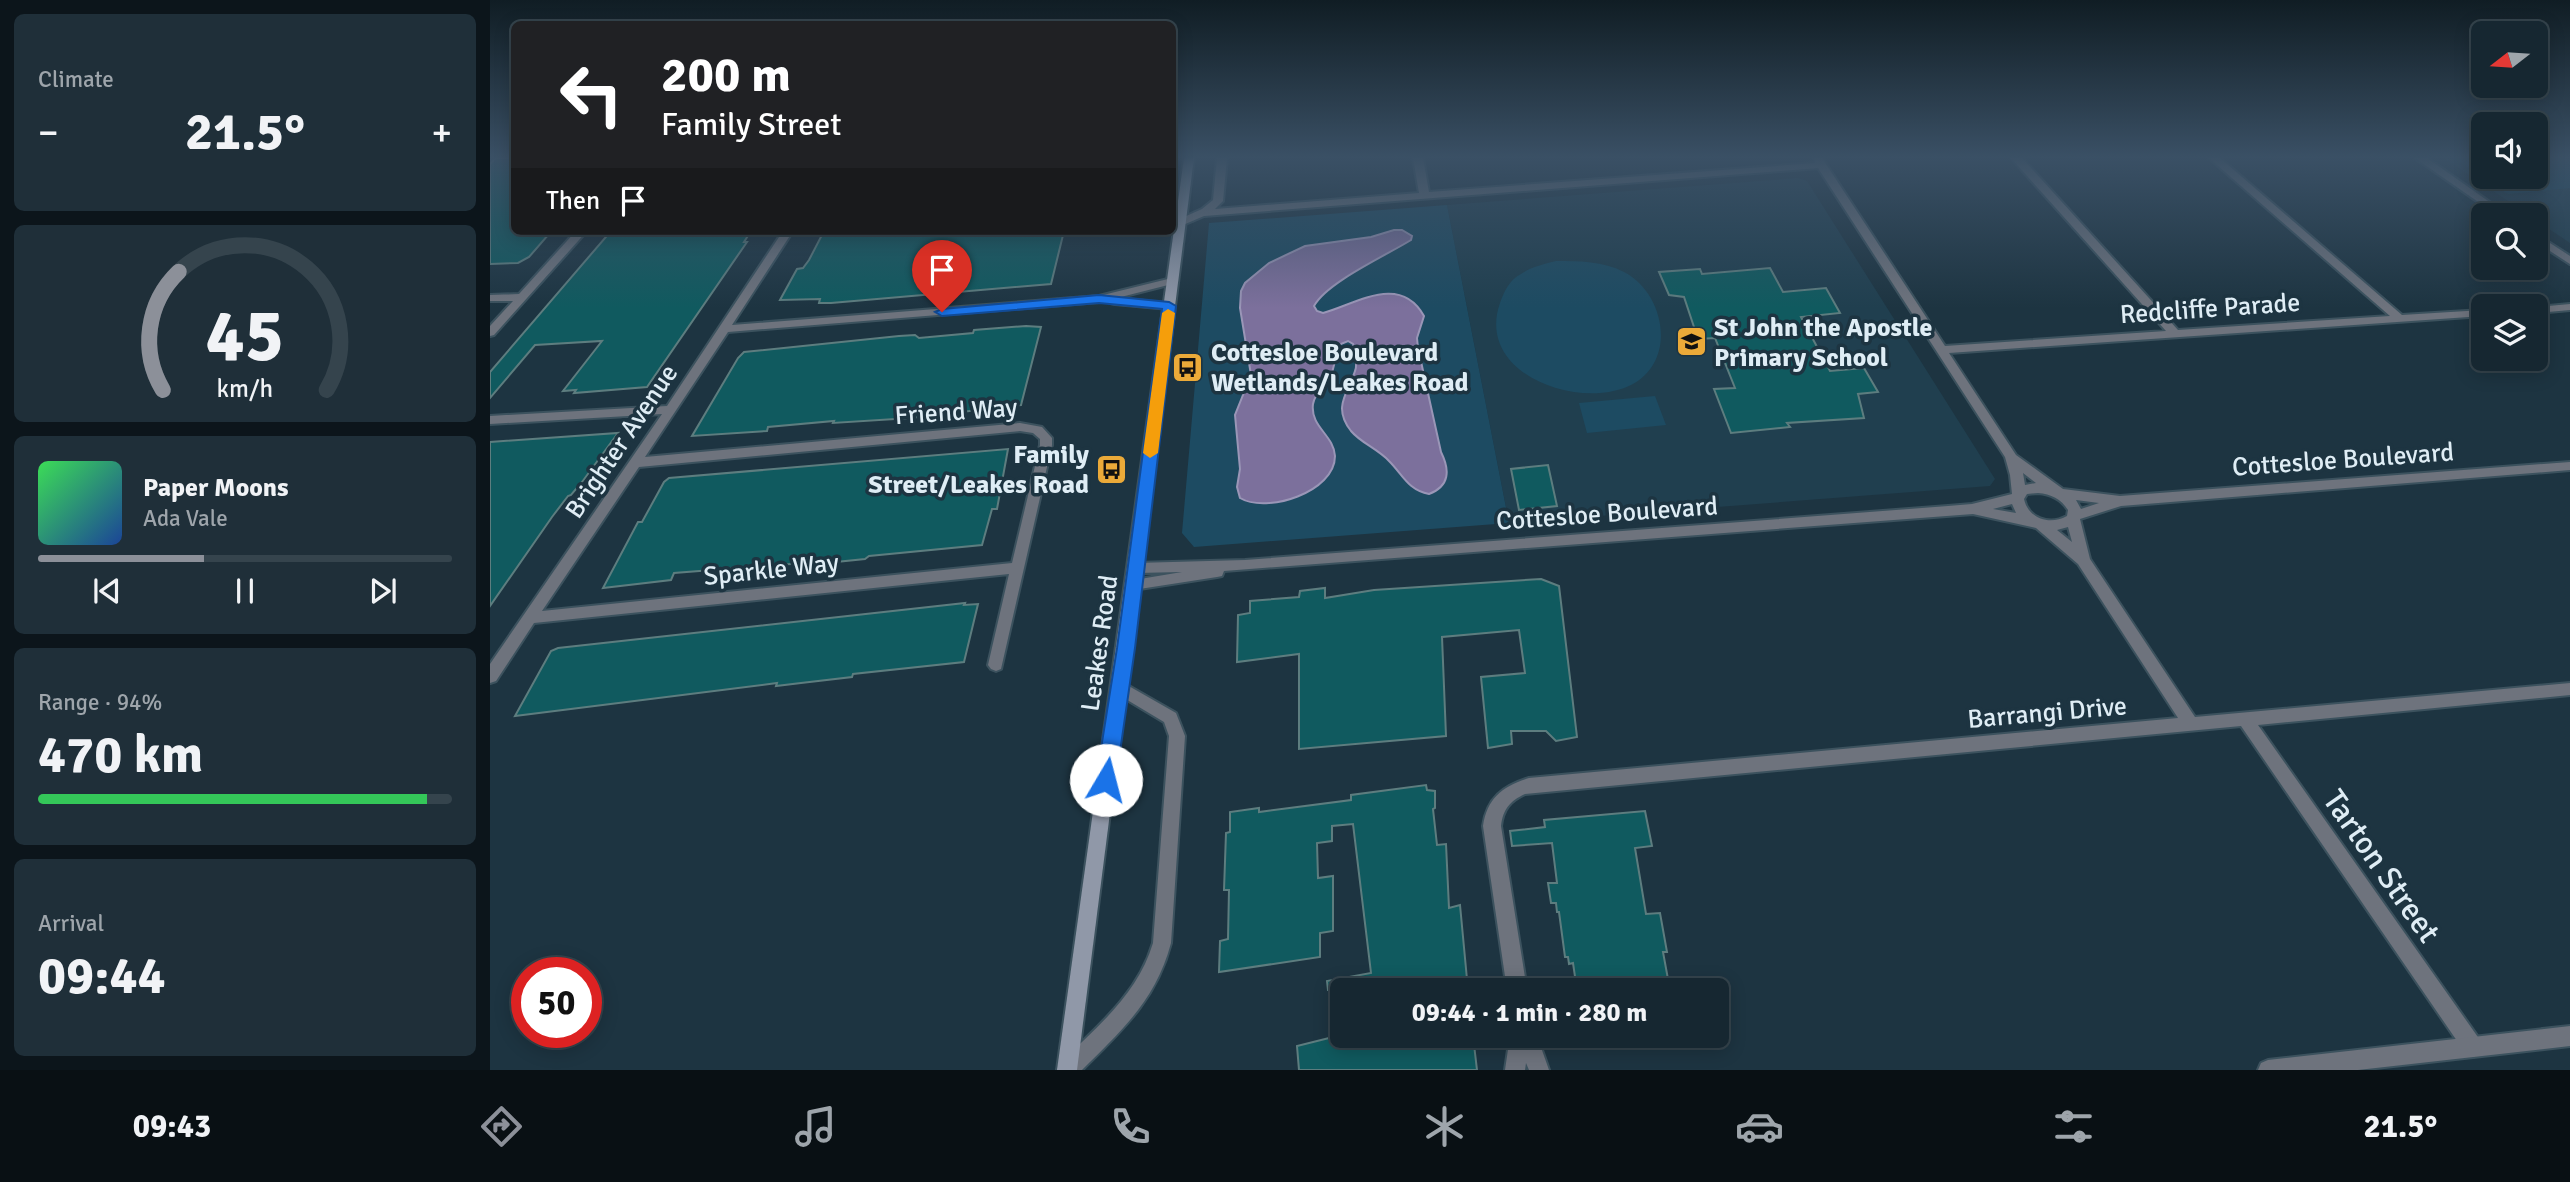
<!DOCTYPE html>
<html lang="en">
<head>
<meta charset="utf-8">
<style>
  body { margin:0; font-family:Signika,sans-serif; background:#1f2f39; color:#f1f3f6; height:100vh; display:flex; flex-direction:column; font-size:26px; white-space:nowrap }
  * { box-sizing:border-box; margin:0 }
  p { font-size:23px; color:#9ea5ab }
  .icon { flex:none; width:38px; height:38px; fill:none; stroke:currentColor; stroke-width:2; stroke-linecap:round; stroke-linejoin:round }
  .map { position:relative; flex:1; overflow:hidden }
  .side { display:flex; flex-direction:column; gap:14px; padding:14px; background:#0c151b; width:490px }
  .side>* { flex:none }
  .top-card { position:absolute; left:21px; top:21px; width:665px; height:214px; border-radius:10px; box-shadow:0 4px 18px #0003,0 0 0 2px #35444d; background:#202124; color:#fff; overflow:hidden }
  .needle { width:46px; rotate:253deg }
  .controls { position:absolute; left:1981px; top:21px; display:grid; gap:14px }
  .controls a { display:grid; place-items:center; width:77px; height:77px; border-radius:10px; background:#162731; box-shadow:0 4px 18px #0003,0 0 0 2px #35444d; font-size:35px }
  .speed { position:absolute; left:21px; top:957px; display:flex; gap:14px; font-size:35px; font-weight:700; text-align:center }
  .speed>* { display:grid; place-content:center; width:91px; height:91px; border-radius:50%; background:#162731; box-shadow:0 4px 18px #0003,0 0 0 2px #35444d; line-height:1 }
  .speed .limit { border:10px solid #d22; background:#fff; color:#111 }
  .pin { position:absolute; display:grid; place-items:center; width:60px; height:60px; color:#fff; margin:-72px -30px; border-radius:50% 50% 50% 0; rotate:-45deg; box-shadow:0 0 7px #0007 }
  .pin .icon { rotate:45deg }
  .me { position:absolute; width:77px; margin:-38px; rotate:8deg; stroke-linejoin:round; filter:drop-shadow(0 0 5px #0008) }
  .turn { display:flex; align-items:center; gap:24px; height:147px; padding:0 35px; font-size:32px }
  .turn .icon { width:91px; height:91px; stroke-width:2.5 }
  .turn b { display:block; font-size:49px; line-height:60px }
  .then { display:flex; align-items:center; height:66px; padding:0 35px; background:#0003; gap:14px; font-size:26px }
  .big { font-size:52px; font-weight:800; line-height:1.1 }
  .side .card { flex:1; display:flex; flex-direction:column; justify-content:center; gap:10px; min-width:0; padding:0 24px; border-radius:10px; background:#1f2f39 }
  .side .dial { align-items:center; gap:0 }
  .dial svg { height:182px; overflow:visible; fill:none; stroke:#35444d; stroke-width:7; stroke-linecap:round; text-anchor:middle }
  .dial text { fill:#f1f3f6; stroke:none }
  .song { display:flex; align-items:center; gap:21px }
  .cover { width:84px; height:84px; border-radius:10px; background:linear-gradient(135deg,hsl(130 70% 55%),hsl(220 70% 35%)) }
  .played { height:7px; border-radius:4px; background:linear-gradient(90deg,#8c9099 40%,#35444d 40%) }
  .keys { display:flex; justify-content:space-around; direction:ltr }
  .heat { display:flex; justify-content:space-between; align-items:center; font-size:38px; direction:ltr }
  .charge { height:10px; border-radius:5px; background:linear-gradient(90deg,#34c759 94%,#35444d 0) }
  .trip { position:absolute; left:840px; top:978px; width:399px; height:70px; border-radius:10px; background:#162731; box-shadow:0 4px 18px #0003,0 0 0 2px #35444d; font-weight:800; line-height:70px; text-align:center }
  .dock { display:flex; height:112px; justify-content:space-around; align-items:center; background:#091014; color:#9ea5ab }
  .dock .icon { width:49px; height:49px }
  .dock .on { color:#8c9099 }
  .dock b { font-size:32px; color:#f1f3f6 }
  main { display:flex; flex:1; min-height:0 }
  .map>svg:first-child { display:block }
  .built { fill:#203f4f }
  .green { fill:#1d4b62 }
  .water { fill:#7c709c; stroke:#9a96b7; stroke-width:2 }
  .building { fill:#105a5f; stroke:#5d7d7f; stroke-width:2 }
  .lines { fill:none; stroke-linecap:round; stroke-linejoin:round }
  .minor-casing { stroke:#3c525e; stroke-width:4 }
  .tertiary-casing { stroke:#3c525e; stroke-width:4 }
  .secondary-casing { stroke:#3c525e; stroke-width:4 }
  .minor { fill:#6e737d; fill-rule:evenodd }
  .tertiary { fill:#6e737d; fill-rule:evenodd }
  .secondary { fill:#9098a8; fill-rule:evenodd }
  .route { fill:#1a73e8; stroke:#114b97; stroke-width:2 }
  .slow { fill:#f59e0b }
  .labels { text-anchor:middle; stroke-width:7; stroke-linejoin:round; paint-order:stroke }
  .street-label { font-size:26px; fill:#dfedf5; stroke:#1d3441 }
  .poi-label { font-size:26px; font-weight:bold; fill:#dfedf5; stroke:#1d3441; text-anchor:start }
  .near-street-label { font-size:32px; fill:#dfedf5; stroke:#1d3441 }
</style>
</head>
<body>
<main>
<section class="side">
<div class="card"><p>Climate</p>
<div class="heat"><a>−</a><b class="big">21.5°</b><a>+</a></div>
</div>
<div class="card dial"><svg viewBox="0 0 100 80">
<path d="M14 69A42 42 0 1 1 86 69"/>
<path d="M14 69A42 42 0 0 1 21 17" stroke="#8c9099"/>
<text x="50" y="56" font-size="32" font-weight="700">45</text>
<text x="50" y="72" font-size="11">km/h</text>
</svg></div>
<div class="card">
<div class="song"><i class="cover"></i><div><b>Paper Moons</b><p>Ada Vale</p></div></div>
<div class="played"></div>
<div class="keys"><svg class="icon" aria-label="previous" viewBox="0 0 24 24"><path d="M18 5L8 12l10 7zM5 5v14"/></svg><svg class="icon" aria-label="pause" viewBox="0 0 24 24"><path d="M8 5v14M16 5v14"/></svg><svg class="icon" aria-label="next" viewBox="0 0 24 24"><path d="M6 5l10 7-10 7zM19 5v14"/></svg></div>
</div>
<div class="card"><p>Range · 94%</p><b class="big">470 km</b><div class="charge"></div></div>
<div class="card"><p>Arrival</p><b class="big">09:44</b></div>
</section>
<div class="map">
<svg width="2080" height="1070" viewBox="0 0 2080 1070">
  <rect width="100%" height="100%" fill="#1d3441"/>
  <path class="built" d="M 1954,158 L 1993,158 L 1993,177 L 2046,177 L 2046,158 L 2080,158 L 2080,243 L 2046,220 L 2046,215 L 2039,215 Z
    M 1308,178 L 1317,181 L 1505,479 L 1500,486 L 1019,523 L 957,205 Z"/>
  <path class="green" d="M 1964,158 L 1993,158 L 1993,177 L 2046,177 L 2046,158 L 2075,158 L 2080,161 L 2080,188 L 2018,194 Z
    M 957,205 L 1019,523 L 704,547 L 692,533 L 719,223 Z
    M 1066,261 C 1089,261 1113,261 1134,272 C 1175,293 1188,361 1141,385 C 1089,411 985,374 1010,303 C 1014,292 1019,280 1031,274 C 1041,267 1054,264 1066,261 Z
    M 1165,396 L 1176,425 L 1097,433 L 1089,403 Z"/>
  <path class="water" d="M 904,230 L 912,230 L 922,236 L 921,240 C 897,255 837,282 824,306 L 827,311 L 833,313 C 866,304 910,273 934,316 L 927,338 L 928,348 L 951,452 C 960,470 960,486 939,494 C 918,490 913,475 899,461 C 888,449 871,443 861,431 C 842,407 858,393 865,371 C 868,364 865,352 863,344 L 858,341 L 846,346 C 846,356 845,367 840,377 C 835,386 825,392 823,404 C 820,427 844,435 845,456 C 845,492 777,514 750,498 L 747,487 L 750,469 L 745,415 L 761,375 L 750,308 L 751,291 L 755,283 L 779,263 L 815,246 L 881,237 Z"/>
  <path class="building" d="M 6,158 L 24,158 L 24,231 L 57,231 L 54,234 L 59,234 L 39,257 L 28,263 L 0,264 L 0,164 Z
    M 121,231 L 261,231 L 254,242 L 257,242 L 157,387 L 84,393 L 86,390 L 73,391 L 112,341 L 45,345 L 0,398 L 0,372 Z
    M 334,231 L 574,231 L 561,284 L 341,303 L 329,303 L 330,299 L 290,300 L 307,269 L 313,268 L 319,260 Z
    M 1280,268 L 1293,292 L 1336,288 L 1350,313 L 1311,317 L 1340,371 L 1374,368 L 1388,392 L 1368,394 L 1374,418 L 1297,423 L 1300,427 L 1241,433 L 1224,389 L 1245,388 L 1225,338 L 1208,339 L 1194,297 L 1179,295 L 1169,272 L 1210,269 L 1212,274 Z
    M 536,326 L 551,327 L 531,405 L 421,418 L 343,423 L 344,421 L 278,427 L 277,431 L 202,436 L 248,358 L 254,352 L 409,336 L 425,335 L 429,338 L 483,333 L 484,330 Z
    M 128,433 L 92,482 L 81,495 L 78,496 L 62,517 L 0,606 L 0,442 Z
    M 518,449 L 507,509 L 502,509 L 492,545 L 379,556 L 375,559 L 326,564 L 327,562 L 184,573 L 181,580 L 113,588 L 148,522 L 152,522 L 174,482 L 179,478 Z
    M 1058,465 L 1067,506 L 1029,510 L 1021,469 Z
    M 1051,579 L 1069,586 L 1087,737 L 1066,741 L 1056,731 L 1021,731 L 1022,744 L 998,748 L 991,677 L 1035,673 L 1029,630 L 952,637 L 956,736 L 809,749 L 809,654 L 747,662 L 748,615 L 760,613 L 760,601 L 809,597 L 810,591 L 835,588 L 835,598 L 884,590 Z
    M 475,603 L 474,605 L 488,604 L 474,662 L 363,674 L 362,677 L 311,683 L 286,686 L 287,683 L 25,716 L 61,651 L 68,648 Z
    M 936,785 L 937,790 L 945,791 L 945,808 L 943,809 L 947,845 L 956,844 L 959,908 L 970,905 L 978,990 L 838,990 L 837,981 L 881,973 L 863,824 L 842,826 L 842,841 L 827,843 L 828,878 L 843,876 L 843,931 L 830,933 L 830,957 L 729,972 L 730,941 L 738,939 L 739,890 L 734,890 L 736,833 L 740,832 L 740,812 L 769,808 L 769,812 L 861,800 L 861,795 Z
    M 1155,811 L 1162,846 L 1145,848 L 1156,914 L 1170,913 L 1177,952 L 1173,952 L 1180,990 L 1087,990 L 1083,963 L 1079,964 L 1078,957 L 1075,957 L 1069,912 L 1067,912 L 1066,903 L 1061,903 L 1058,883 L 1067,883 L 1062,843 L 1022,846 L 1020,831 L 1055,827 L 1054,820 Z
    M 847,1036 L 983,1036 L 987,1070 L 809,1070 L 807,1046 Z"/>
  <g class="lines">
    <defs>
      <path id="minor" d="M 727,158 L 737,158 L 733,201 L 725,209 L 929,193 L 923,158 L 933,158 L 939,192 L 1325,163 L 1324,158 L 1332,158 L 1455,346 L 1676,331 L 1521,158 L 1532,158 L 1688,330 L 1900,316 L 1719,158 L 1730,158 L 1912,315 L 1993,310 L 1993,316 L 1459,353 L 1526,455 L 1573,489 L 1630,496 L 2080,462 L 2080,470 L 1631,506 L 1590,519 L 1600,559 L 1705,717 L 2080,683 L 2080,695 L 1768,725 L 1990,1040 L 1993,1047 L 1990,1054 L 1983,1057 L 1976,1054 L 1751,726 L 1035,794 C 1020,801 1013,809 1011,826 L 1037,990 L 1017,990 L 993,826 C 997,798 1013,786 1039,778 L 1688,718 L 1588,564 L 1546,528 L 1483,514 L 734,571 L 732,576 L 727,577 L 643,590 L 638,589 L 636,585 L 638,581 L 692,572 L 646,573 L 641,572 L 639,568 L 641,564 L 646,563 L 755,560 L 1458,506 L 1482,504 L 1522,494 L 1520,475 L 1515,457 L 1328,168 L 714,216 L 693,225 L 685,225 L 685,221 L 712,209 L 723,200 ZM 1533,473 L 1546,483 L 1535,485 ZM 1548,493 C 1561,494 1571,499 1578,510 L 1577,516 C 1559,526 1538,518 1534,499 L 1537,494 ZM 1586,500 L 1609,503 L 1591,509 ZM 1522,504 L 1526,513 L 1503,509 ZM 1578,527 L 1582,542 L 1567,530 Z
        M 86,231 L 97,231 L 4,335 L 0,336 L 0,326 L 23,301 L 0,301 L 0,295 L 29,294 Z
        M 293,231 L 303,231 L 242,325 L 609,296 L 682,278 L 687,281 L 686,283 L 627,298 L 683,304 L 683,308 L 679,309 L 625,304 L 621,303 L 620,300 L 609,302 L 238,332 L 155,457 L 530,423 L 552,427 L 562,438 L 562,445 L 511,669 L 506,671 L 501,669 L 498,665 L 519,574 L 44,623 L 6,681 L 0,683 L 0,664 L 172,414 L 0,424 L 0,416 L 177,406 ZM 530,431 L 543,433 L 550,439 L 550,445 L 522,563 L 52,611 L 149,467 Z
        M 2080,304 L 2080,310 L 2046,313 L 2046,307 Z
        M 630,681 L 686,713 L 695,736 L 681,943 C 666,1000 632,1030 592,1070 L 567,1070 L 570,1063 C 607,1027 648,994 663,943 L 679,736 L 674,722 L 624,692 L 622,687 L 624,682 Z
        M 1020,1036 L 1047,1036 L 1059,1070 L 1039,1070 L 1036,1063 L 1035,1070 L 1015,1070 Z"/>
      <path id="tertiary" d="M 1925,158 L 1937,158 L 2018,215 L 2007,215 Z
        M 2046,234 L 2080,256 L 2080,264 L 2046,242 Z
        M 2080,1026 L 2080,1046 L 1868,1070 L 1768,1070 L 1771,1063 L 1778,1060 Z"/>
      <path id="secondary" d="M 694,158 L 704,158 L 587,1070 L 567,1070 Z"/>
    </defs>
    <use href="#minor" class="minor-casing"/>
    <use href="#tertiary" class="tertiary-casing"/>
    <use href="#secondary" class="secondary-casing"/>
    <use href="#minor" class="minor"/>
    <use href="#tertiary" class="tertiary"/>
    <use href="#secondary" class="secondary"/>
  </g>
  <linearGradient id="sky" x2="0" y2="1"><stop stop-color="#101d24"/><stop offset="0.51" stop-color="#3a5065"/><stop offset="1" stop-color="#3a5065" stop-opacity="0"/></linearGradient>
  <rect width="2080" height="308" fill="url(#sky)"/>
  <path class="route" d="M 609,295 L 679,302 L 686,306 L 645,648 L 626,780 L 623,786 L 616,789 L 609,786 L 606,780 L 627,648 L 672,309 L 609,303 L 452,316 L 445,312 L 452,309 Z"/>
  <path class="slow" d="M 678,309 L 685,313 L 668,453 L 660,458 L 653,453 L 672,313 Z"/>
  <defs>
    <symbol id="school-square" viewBox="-11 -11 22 22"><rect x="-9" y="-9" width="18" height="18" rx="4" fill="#ebaa39" stroke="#1d3441"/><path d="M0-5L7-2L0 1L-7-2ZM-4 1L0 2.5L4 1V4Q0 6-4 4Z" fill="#111"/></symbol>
    <symbol id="bus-square" viewBox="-11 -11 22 22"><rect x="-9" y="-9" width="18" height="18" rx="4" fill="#ebaa39" stroke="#1d3441"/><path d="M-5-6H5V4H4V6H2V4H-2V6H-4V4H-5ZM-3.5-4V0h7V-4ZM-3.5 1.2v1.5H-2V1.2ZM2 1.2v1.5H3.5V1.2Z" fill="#111"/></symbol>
  </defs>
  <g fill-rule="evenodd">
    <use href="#school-square" x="1184" y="324" width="35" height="35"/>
    <use href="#bus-square" x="680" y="350" width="35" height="35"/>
    <use href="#bus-square" x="604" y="452" width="35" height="35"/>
  </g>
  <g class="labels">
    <g class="street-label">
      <text transform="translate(1720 308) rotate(-4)" y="9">Redcliffe Parade</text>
      <text transform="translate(466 411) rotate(-4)" y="9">Friend Way</text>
      <text transform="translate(131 441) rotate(-56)" y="9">Brighter Avenue</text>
      <text transform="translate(1853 459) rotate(-4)" y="9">Cottesloe Boulevard</text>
      <text transform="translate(1117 513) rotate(-4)" y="9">Cottesloe Boulevard</text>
      <text transform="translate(281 569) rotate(-6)" y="9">Sparkle Way</text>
      <text transform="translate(609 643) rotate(-82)" y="9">Leakes Road</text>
      <text transform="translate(1557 712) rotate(-5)" y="9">Barrangi Drive</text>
    </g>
    <g class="poi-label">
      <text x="1224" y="336">St John the Apostle<tspan x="1224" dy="30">Primary School</tspan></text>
      <text x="721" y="361">Cottesloe Boulevard<tspan x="721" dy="30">Wetlands/Leakes Road</tspan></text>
      <text x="599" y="463" text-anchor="end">Family<tspan x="599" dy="30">Street/Leakes Road</tspan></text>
    </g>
    <g class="near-street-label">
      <text transform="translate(1892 866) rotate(55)" y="11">Tarton Street</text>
    </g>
  </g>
</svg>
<div class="controls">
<a><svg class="needle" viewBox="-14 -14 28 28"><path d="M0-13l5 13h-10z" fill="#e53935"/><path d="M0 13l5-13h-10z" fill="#9ea5ab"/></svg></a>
<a><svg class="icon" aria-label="sound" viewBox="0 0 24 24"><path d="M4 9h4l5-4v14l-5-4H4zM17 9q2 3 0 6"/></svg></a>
<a><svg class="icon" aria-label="search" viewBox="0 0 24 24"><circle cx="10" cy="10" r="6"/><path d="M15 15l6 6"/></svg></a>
<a><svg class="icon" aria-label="layers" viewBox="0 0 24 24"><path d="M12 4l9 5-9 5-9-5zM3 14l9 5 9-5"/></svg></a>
</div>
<div class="speed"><div class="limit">50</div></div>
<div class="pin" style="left:452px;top:312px;background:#d93025"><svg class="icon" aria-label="arrive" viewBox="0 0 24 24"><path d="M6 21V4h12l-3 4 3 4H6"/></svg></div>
<svg class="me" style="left:616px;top:780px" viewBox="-20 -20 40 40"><circle r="19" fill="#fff"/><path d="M0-13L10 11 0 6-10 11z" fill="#1a73e8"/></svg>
<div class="trip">09:44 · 1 min · 280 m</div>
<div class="top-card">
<div class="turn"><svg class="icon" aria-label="left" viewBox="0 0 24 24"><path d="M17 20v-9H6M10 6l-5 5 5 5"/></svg><div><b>200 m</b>Family Street</div></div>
<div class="then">Then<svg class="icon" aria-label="arrive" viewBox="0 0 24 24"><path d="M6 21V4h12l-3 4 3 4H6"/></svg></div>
</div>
</div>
</main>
<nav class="dock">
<b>09:43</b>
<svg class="icon on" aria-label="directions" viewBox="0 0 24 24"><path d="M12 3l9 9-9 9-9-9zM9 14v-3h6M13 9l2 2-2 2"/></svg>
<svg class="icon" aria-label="music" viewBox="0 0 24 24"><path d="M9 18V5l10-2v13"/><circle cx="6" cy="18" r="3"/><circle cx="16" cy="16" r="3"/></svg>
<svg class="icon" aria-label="phone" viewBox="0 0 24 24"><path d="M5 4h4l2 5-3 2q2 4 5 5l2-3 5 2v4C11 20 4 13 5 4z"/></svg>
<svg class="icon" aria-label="climate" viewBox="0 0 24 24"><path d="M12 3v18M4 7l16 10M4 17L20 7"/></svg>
<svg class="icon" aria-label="car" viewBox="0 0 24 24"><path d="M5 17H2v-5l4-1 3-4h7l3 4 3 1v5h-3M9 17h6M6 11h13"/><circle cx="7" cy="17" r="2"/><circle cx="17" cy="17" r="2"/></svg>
<svg class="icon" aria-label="filters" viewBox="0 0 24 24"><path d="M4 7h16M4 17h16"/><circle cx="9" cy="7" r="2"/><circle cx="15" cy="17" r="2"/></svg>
<b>21.5°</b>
</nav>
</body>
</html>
